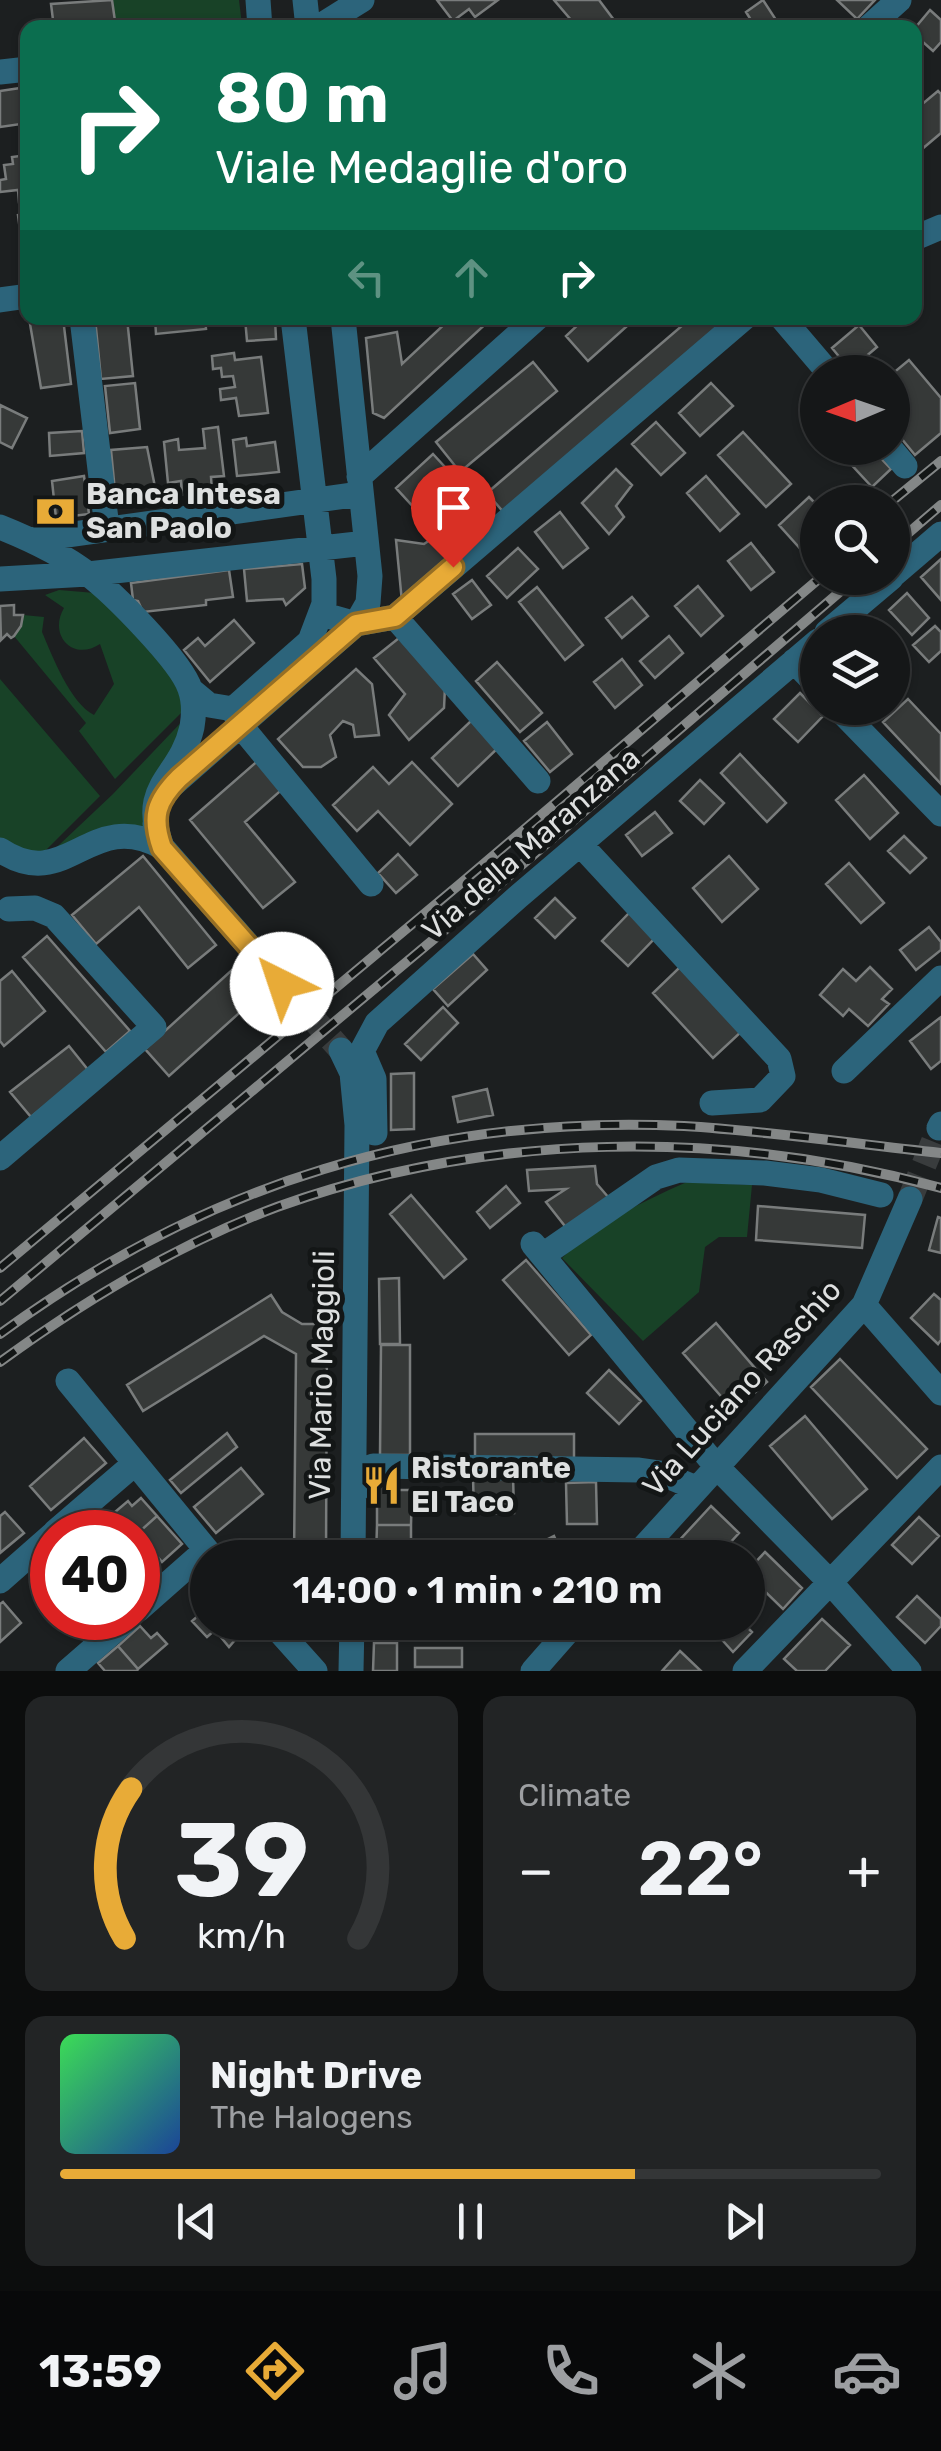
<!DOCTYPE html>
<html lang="en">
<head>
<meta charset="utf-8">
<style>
  body { margin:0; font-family:Rubik,sans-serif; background:#222425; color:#f1f3f6; height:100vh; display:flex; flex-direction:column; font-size:38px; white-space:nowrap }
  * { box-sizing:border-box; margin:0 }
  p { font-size:32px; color:#9d9fa2 }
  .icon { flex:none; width:55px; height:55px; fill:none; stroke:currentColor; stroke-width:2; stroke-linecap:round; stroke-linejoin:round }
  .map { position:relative; height:1671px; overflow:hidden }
  .side { display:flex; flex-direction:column; gap:25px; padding:25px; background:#0c0d0d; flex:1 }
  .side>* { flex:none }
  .banner { position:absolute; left:20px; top:20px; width:902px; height:305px; border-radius:20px; box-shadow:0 2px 8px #0004,0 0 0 2px #343637; background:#0b6e4f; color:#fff; overflow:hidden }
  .needle { width:65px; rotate:268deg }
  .fabs { position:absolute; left:800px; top:355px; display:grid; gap:20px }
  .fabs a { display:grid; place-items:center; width:110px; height:110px; border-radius:50%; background:#151718; box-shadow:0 2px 8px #0004,0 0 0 2px #343637; font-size:50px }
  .speed { position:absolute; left:30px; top:1510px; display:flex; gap:20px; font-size:50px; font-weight:700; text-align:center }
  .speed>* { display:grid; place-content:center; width:130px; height:130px; border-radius:50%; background:#151718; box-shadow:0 2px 8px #0004,0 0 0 2px #343637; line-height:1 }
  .speed .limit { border:15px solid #d22; background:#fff; color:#111 }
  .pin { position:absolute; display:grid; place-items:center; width:85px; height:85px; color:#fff; margin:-102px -42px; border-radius:50% 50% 50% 0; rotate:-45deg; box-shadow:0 0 10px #0007 }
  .pin .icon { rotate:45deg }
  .me { position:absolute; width:110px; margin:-55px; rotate:319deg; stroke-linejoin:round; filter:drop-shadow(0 0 8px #0008) }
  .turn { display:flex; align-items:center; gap:35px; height:210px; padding:0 30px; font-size:45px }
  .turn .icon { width:130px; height:130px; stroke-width:2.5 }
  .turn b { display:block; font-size:70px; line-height:85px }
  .lanes { display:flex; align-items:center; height:95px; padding:0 30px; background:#0003; justify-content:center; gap:50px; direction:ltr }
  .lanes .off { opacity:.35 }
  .big { font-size:75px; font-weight:600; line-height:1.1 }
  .side .tile { flex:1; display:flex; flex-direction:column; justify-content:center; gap:15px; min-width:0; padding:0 35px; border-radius:20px; background:#222425 }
  .side .dial { align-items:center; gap:0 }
  .dial svg { height:260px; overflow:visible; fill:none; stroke:#343637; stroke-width:7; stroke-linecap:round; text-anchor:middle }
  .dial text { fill:#f1f3f6; stroke:none }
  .song { display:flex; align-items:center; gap:30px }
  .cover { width:120px; height:120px; border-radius:15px; background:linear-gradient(135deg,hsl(130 70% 55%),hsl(220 70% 35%)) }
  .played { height:10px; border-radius:5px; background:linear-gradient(90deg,#e8ab37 70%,#343637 70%) }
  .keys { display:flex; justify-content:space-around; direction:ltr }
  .heat { display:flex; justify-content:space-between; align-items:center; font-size:55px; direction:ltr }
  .side .tiles { flex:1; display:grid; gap:25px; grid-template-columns:1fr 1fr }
  .tile:last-child { grid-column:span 2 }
  .trip { position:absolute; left:190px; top:1540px; width:575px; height:100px; border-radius:50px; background:#151718; box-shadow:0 2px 8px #0004,0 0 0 2px #343637; font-weight:600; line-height:100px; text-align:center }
  .menu { display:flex; height:160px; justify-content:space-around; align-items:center; background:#08090a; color:#9d9fa2 }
  .menu .icon { width:70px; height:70px }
  .menu .current { color:#e8ab37 }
  .menu b { font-size:45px; color:#f1f3f6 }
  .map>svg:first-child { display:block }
  .green { fill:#184227 }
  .building { fill:#363938; stroke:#797c7c; stroke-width:2.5 }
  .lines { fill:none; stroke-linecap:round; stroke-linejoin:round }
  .minor-tunnel { stroke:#393c3d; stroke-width:25; stroke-dasharray:25 12; stroke-linecap:butt }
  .minor { stroke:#2c647b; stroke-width:25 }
  .rail-casing { stroke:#848787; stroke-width:10 }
  .rail { stroke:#131616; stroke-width:6; stroke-dasharray:19; stroke-linecap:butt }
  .route-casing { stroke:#976f24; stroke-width:25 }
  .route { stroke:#e8ab37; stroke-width:18 }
  .labels { text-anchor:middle; stroke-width:10; stroke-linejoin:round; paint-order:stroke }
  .poi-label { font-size:30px; font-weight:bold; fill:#dee0e0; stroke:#131616; text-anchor:start }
  .street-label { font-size:30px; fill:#dee0e0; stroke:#131616 }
</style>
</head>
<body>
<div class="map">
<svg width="941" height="1671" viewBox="0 0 941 1671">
  <rect width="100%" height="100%" fill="#1c1f20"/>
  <path class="green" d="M 113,0 L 239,0 L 242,25 L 116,27 Z
    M 59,590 L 95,593 L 164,663 L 188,706 L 115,779 L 79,731 L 86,723 L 14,636 L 23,615 L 44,617 L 42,632 C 52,655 70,703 94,715 L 114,684 L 100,644 C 73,662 48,635 64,608 L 45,595 Z
    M 0,679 L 100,796 L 36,860 L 0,846 Z
    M 192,711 L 148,839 L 41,862 L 113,794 Z
    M 687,1182 L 752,1185 L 747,1237 L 719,1237 L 705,1247 L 699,1292 L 643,1341 L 562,1258 C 599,1223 641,1202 687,1182 Z"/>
  <path class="building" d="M 112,0 L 116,28 L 54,28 L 51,4 Z
    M 437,0 L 498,0 L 475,17 L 469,9 L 453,21 Z
    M 554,0 L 599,0 L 620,28 L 578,28 Z
    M 763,0 L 780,26 L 778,28 L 756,28 L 746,12 Z
    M 837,0 L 875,0 L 857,19 Z
    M 930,10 L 941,20 L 941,42 L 933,51 L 915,35 L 915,28 Z
    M 27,87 L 28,123 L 0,127 L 0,91 Z
    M 938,91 L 941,94 L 941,133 L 915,155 L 915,110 Z
    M 28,155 L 28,201 L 19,202 L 18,190 L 0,192 L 0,180 L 6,179 L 4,165 L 13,164 L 12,157 Z
    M 28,214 L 28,279 L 23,279 L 22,269 L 25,269 L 18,215 Z
    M 29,318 L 63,318 L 71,384 L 41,388 Z
    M 95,318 L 127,318 L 133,376 L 101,379 Z
    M 155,318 L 205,318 L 206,329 L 156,334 Z
    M 245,318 L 275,318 L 276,339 L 247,341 Z
    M 451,318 L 492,318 L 384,418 L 373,413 L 366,338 L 397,332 L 402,364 Z
    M 585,318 L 636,318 L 588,361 L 566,336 Z
    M 691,318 L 713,318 L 722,328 L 505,514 L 487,493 Z
    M 859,325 L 877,347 L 850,370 L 832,348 Z
    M 234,353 L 235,360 L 261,357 L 268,413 L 239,416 L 236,398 L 221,400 L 220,389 L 235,387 L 233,376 L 222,377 L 221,368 L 213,369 L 212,356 Z
    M 909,360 L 941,398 L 941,433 L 915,455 L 892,427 L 892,374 Z
    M 533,362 L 557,391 L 460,472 L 436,442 Z
    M 135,383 L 140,429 L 110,433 L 105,386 Z
    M 711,383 L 733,406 L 700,436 L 679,413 Z
    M 0,405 L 27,418 L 12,448 L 0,442 Z
    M 656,422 L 685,453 L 661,475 L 632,444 Z
    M 218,427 L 224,476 L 211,477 L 212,492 L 182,495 L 181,481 L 168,483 L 164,442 L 178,439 L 179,450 L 205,448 L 203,429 Z
    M 82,431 L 84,453 L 50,456 L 49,433 Z
    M 743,432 L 791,484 L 766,507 L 718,455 Z
    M 246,438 L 247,446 L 275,442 L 279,472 L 237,476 L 233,440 Z
    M 147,447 L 157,497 L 116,502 L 111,450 Z
    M 863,448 L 871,448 L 891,469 L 872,487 L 848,461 Z
    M 433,454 L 455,478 L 418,512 L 396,488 Z
    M 616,469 L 632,485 L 616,506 L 624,517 L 609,534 L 582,503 Z
    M 84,476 L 89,514 L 56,518 L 52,481 Z
    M 706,476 L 739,514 L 720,531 L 687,493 Z
    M 809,497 L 818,506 L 818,542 L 805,554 L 779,525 Z
    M 448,500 L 479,537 L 455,556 L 425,520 Z
    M 560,512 L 588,548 L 563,568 L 535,532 Z
    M 433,538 L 451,563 L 402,602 L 396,540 L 424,544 Z
    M 751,543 L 774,572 L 751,590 L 728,561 Z
    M 518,548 L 538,569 L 507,598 L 487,576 Z
    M 941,559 L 941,600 L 921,577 Z
    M 302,564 L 305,588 L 286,605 L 283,599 L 247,601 L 244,569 Z
    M 229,570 L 233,597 L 206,600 L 206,605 L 143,612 L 138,601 L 133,600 L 131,583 Z
    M 472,580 L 491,605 L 472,619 L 453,594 Z
    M 698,586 L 723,616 L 701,636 L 675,606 Z
    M 537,587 L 583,645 L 565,660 L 519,602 Z
    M 907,593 L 929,618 L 912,635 L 889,610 Z
    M 632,597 L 648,616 L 622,638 L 606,618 Z
    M 14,605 L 14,615 L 23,615 L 21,626 L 14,636 L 11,638 L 7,634 L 1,640 L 0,606 Z
    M 234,620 L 254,643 L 210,682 L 184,650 L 198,638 L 205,646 Z
    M 935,626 L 941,632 L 941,651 L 929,662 L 913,645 Z
    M 404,634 L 445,687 L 444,708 L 409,740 L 389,715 L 405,694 L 374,658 Z
    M 669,636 L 683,653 L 655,678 L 640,661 Z
    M 622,659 L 642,685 L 615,708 L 594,682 Z
    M 497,662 L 542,713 L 520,732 L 476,681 Z
    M 356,669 L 372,684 L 379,735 L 355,737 L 353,725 L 343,721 L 330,735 L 336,757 L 321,767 L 303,767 L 278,739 Z
    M 800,693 L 823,716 L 798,742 L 774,719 Z
    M 908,699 L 941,734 L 941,784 L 883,722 Z
    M 472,720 L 498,748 L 458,786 L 432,758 Z
    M 547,722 L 572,754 L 550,772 L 524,741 Z
    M 740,754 L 786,803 L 767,822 L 721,773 Z
    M 261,758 L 286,786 L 245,822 L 295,882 L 263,908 L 190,820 Z
    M 412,762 L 452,804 L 410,845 L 378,811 L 357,831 L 333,805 L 373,767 L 389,784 Z
    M 864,775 L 898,813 L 870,839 L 836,800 Z
    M 700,780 L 724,803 L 704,824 L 680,801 Z
    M 655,812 L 672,833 L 642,856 L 626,835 Z
    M 904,836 L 926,858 L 910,873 L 888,851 Z
    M 398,854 L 417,875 L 396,893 L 378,873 Z
    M 143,856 L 216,945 L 188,968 L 139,907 L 96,944 L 72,915 Z
    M 729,856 L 758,889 L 722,922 L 693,888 Z
    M 849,863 L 884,903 L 861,923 L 826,884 Z
    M 555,898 L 575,918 L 555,938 L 535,918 Z
    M 630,912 L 656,937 L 628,966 L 602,941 Z
    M 929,927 L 941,942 L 941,950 L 916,970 L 900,950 Z
    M 47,936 L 130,1031 L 106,1052 L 23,957 Z
    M 473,954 L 487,970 L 448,1006 L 433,989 Z
    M 680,967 L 741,1032 L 713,1058 L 653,993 Z
    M 870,967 L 892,989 L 882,999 L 889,1004 L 868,1026 L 849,1009 L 843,1016 L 820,995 L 843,969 L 856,981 Z
    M 232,970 L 257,997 L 169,1076 L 145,1049 Z
    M 12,971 L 45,1011 L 4,1046 L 0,1041 L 0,981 Z
    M 443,1007 L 458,1023 L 421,1060 L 405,1044 Z
    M 941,1017 L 941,1061 L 931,1069 L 910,1041 Z
    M 69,1046 L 89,1071 L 31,1117 L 10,1092 Z
    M 414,1073 L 414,1129 L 391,1130 L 391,1074 Z
    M 487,1089 L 493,1115 L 458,1122 L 453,1097 Z
    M 595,1166 L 597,1184 L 609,1198 L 568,1230 L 546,1202 L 566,1189 L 529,1191 L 527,1170 Z
    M 506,1186 L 520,1203 L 490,1228 L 477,1212 Z
    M 411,1195 L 466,1259 L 444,1278 L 390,1214 Z
    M 758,1206 L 865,1215 L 862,1248 L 756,1240 Z
    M 938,1217 L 941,1218 L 941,1253 L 929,1250 Z
    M 526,1260 L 591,1335 L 569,1355 L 503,1280 Z
    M 399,1278 L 400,1344 L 380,1344 L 379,1279 Z
    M 934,1294 L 941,1300 L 941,1340 L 938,1344 L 911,1318 Z
    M 271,1295 L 282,1312 L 302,1324 L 327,1324 L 326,1558 L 294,1558 L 296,1354 L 264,1336 L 143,1411 L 127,1385 Z
    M 716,1323 L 767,1382 L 734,1411 L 683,1353 Z
    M 381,1345 L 410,1345 L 410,1455 L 380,1455 Z
    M 840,1359 L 927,1449 L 897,1478 L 811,1387 Z
    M 609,1370 L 641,1401 L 619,1424 L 587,1393 Z
    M 805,1416 L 867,1489 L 832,1519 L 770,1446 Z
    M 227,1433 L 237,1447 L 181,1493 L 170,1480 Z
    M 475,1434 L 574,1434 L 574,1460 L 475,1461 Z
    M 84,1438 L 106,1463 L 51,1510 L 30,1486 Z
    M 241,1468 L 263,1494 L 216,1533 L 194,1507 Z
    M 513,1475 L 514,1513 L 474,1514 L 473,1477 Z
    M 377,1479 L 398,1479 L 398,1490 L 412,1490 L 411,1525 L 377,1525 Z
    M 596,1482 L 597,1524 L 567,1524 L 566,1483 Z
    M 141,1498 L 157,1516 L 138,1533 L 115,1512 L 128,1501 L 132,1506 Z
    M 711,1506 L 739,1533 L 716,1558 L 663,1558 Z
    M 5,1512 L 24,1533 L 0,1553 L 0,1516 Z
    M 157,1516 L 182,1544 L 162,1562 L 138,1533 Z
    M 919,1517 L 939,1536 L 912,1564 L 892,1545 Z
    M 377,1525 L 411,1525 L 411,1558 L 376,1558 Z
    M 554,1536 L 564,1558 L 510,1558 Z
    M 765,1552 L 802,1588 L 783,1609 L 748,1575 L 748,1570 Z
    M 208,1593 L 208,1622 L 241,1622 L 246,1627 L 229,1647 L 215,1630 L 207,1637 L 192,1621 L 206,1609 L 199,1601 Z
    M 917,1596 L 941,1619 L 941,1626 L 925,1643 L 897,1617 Z
    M 3,1602 L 21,1623 L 0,1642 L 0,1604 Z
    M 822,1619 L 850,1645 L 825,1671 L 797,1671 L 784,1659 Z
    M 374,1622 L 398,1622 L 397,1643 L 374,1643 Z
    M 706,1622 L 742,1622 L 752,1632 L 733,1652 Z
    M 140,1626 L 151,1638 L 157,1633 L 167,1644 L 138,1669 L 118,1646 Z
    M 374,1643 L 397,1643 L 397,1671 L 373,1671 Z
    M 118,1646 L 138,1669 L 137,1671 L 105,1671 L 98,1663 Z
    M 415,1648 L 462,1648 L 462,1667 L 415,1667 Z
    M 680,1651 L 701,1671 L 662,1671 Z"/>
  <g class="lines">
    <path class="minor-tunnel" d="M 282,984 L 341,1050
      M 910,1199 L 939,1128"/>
    <path class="minor" d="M 258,0 L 260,28
      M 305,0 L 308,28
      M 317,28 L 362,0
      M 868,28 L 899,0
      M 0,72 L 28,69
      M 915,238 L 941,227
      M 0,300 L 28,296
      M 82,318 L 107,528
      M 782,318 L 828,372
      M 890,448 L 905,466
      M 359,477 L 537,318
      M 0,527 C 30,539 62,554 88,574 C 112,592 182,662 190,689 C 194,700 194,715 192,727 C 180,780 138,783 162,847
      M 31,540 L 360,494
      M 892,576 L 941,534
      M 0,579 L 88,574 L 366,543
      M 321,614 L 356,624 L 395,617 L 744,318
      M 395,617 L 538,781
      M 827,632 L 891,578
      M 794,661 L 818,686
      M 191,690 L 209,705 L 233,709 L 310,641 L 324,604 L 324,579 L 293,318
      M 838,708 L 941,814
      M 235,713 L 240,725 L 371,884
      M 155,824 L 157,805 L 170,787 L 356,624 L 368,603 L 370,576 L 343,318
      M 580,844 L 779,1059 L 783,1076 L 760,1100 L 712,1103
      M 0,850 C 67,895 89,807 162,847 L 282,984
      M 341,1050 L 352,1073 L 357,1125 L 353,1558
      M 844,1071 L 941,978
      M 939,1128 L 941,1124
      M 375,1133 L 374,1079 L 362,1051 L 377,1023 L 519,896 L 818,641
      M 0,1158 L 154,1027 L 54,916 L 35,908 L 9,909
      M 533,1244 L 716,1466 L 830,1582 L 909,1671
      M 543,1255 L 656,1177 L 679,1170 L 765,1173 L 821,1180 L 881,1195
      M 864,1305 L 941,1393
      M 68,1381 L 213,1558
      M 357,1490 L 362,1472 L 373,1466 L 639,1470 L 660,1473 L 696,1488
      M 55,1532 L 133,1465
      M 634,1558 L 864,1305 L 910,1199
      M 0,1581 L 52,1535
      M 138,1610 L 206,1550
      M 271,1622 L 315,1671
      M 68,1671 L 129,1618
      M 351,1671 L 352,1622
      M 533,1671 L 576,1622
      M 745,1671 L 941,1467"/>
    <defs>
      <path id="rail" d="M 891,502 L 941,461
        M 892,547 L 941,505
        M 0,1268 L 460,884 L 820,578
        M 0,1301 L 476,904 L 856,578
        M 0,1334 C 205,1184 429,1114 684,1126 C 770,1131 855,1144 941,1153
        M 0,1362 C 85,1300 178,1244 277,1207 C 489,1131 725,1129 941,1188"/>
    </defs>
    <use href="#rail" class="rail-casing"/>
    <use href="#rail" class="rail"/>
  </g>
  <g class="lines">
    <defs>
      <path id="route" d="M 282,984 L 162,848 C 151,817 156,801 179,778 L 356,624 L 395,617 L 453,567"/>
    </defs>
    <use href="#route" class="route-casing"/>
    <use href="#route" class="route"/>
  </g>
  <defs>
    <symbol id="bank-bare" viewBox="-9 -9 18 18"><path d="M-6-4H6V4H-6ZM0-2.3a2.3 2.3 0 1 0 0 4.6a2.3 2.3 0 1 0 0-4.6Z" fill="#e8ab37" stroke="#131616" stroke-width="2.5" paint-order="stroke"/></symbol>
    <symbol id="restaurant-bare" viewBox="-9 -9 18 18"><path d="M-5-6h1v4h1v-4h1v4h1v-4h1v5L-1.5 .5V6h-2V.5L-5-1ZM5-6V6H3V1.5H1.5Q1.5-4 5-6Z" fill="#e8ab37" stroke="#131616" stroke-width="2.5" paint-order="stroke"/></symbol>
  </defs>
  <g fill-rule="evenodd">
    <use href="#bank-bare" x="28" y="484" width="55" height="55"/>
    <use href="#restaurant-bare" x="354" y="1458" width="55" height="55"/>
  </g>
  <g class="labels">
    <g class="poi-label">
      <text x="86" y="504">Banca Intesa<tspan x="86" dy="34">San Paolo</tspan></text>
      <text x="411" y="1478">Ristorante<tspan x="411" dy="34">El Taco</tspan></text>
    </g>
    <g class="street-label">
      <text transform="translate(531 844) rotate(-41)" y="10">Via della Maranzana</text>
      <text transform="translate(322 1375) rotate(-89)" y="10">Via Mario Maggioli</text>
      <text transform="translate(742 1388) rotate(-48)" y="10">Via Luciano Raschio</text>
    </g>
  </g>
</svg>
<div class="fabs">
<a><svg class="needle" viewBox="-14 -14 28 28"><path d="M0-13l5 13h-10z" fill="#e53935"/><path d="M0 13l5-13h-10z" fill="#9d9fa2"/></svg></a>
<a><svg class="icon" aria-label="search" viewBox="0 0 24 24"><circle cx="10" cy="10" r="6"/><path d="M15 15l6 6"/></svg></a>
<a><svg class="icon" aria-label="layers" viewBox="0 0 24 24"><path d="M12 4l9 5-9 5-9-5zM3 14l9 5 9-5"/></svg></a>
</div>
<div class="speed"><div class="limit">40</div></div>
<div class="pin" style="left:453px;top:567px;background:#d93025"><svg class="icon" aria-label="arrive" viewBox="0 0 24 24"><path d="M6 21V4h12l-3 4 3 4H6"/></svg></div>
<svg class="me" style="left:282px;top:984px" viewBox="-20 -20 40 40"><circle r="19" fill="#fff"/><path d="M0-13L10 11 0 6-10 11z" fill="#e8ab37"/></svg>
<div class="trip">14:00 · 1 min · 210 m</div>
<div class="banner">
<div class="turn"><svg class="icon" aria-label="right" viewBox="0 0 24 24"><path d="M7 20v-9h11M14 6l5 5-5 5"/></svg><div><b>80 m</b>Viale Medaglie d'oro</div></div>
<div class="lanes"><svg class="icon off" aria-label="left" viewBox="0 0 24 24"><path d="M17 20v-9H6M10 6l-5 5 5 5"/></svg><svg class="icon off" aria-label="ahead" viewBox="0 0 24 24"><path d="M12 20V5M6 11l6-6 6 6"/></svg><svg class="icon" aria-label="right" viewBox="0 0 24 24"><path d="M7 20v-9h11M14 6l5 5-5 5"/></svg></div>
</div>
</div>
<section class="side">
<div class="tiles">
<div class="tile dial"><svg viewBox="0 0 100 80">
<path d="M14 69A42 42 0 1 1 86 69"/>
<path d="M14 69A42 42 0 0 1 16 23" stroke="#e8ab37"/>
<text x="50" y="56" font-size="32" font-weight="700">39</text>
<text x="50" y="72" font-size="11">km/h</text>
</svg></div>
<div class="tile"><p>Climate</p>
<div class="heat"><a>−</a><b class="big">22°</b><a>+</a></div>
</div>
<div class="tile">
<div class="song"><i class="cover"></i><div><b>Night Drive</b><p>The Halogens</p></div></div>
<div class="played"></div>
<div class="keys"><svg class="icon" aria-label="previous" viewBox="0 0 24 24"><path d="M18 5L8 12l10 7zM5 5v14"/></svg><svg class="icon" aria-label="pause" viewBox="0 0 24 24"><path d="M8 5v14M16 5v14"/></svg><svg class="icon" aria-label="next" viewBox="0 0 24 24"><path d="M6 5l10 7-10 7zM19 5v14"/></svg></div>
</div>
</div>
</section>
<nav class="menu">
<b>13:59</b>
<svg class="icon current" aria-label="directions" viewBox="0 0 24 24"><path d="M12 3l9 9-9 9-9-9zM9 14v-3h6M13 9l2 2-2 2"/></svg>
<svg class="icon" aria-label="music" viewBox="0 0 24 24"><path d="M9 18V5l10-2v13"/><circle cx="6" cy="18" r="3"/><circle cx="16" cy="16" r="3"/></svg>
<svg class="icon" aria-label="phone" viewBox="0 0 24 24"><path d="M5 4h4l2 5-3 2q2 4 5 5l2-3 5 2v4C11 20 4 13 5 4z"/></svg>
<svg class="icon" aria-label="climate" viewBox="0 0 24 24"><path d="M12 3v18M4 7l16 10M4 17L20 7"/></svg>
<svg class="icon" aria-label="car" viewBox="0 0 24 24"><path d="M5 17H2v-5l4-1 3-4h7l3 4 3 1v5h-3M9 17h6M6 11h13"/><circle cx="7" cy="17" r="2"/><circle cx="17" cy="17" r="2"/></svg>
</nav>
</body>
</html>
